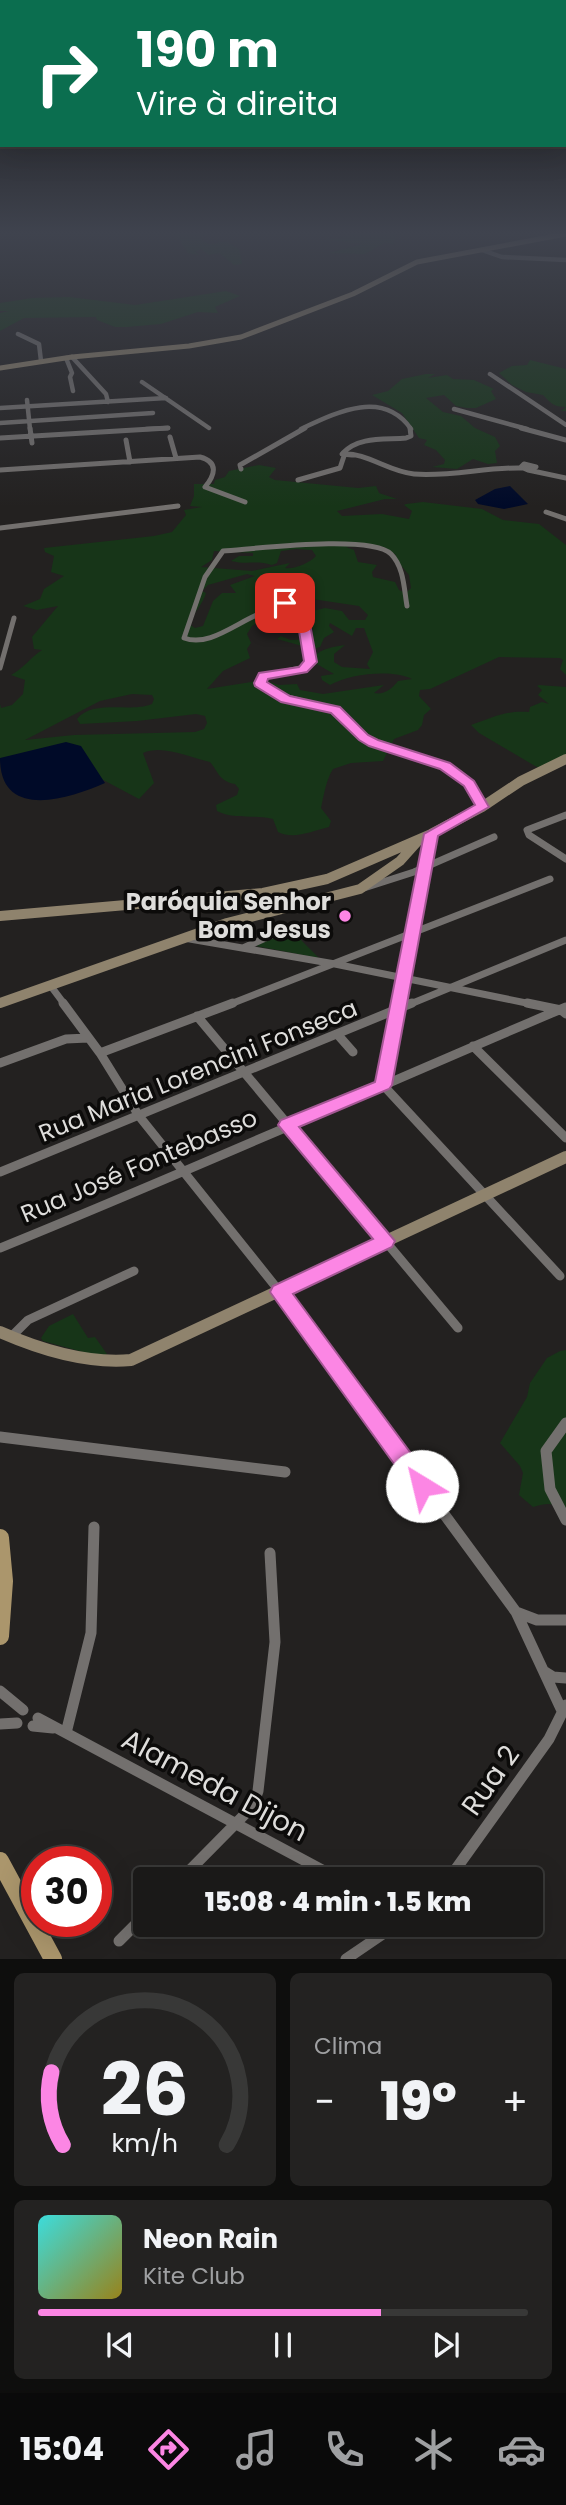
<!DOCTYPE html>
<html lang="pt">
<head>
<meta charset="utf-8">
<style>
  body { margin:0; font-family:Poppins,sans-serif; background:#232221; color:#f1f3f6; height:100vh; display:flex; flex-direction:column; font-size:26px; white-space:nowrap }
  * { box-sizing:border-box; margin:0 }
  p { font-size:23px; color:#9fa0a2 }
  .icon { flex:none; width:38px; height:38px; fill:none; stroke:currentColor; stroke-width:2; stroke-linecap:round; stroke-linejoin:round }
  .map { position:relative; height:1959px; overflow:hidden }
  .panel { display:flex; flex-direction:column; gap:14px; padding:14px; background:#0e0e0d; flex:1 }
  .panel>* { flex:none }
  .top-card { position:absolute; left:0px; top:0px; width:567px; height:147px; box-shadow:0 7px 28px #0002,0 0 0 2px #383837; background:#0b6e4f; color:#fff; overflow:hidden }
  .speed { position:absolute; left:21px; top:1846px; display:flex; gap:14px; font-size:35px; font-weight:700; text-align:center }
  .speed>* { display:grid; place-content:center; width:91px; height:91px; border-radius:50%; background:#1a1918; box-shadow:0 7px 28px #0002,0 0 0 2px #383837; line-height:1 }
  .speed .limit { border:10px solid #d22; background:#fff; color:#111 }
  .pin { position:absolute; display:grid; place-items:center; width:60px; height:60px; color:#fff; margin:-30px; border-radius:14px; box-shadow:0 4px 10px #0006 }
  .me { position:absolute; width:77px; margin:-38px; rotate:324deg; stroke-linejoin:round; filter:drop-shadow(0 0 5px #0008) }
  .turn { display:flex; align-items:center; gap:24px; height:147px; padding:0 21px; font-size:32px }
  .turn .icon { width:91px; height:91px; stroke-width:2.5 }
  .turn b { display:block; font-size:49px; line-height:60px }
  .big { font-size:52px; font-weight:800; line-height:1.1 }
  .panel .widget { flex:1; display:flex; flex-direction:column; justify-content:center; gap:10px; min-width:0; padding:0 24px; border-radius:10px; background:#232221 }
  .panel .dial { align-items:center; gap:0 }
  .dial svg { height:182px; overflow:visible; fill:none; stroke:#383837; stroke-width:7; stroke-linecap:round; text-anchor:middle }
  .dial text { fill:#f1f3f6; stroke:none }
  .song { display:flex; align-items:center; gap:21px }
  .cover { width:84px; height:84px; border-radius:10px; background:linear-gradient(135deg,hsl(180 70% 55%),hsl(50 70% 35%)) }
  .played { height:7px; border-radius:4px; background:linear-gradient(90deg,#fc86e4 70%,#383837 70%) }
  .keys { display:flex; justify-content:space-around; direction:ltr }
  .heat { display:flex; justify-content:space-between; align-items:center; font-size:38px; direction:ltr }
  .panel .tiles { flex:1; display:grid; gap:14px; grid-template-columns:1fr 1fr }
  .widget:last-child { grid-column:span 2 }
  .trip { position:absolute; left:133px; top:1867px; width:410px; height:70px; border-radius:7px; background:#1a1918; box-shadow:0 7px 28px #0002,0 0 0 2px #383837; font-weight:800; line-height:70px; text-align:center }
  .menu { display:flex; height:112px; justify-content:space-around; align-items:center; background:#0a0a0a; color:#9fa0a2 }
  .menu .icon { width:49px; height:49px }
  .menu .active { color:#fc86e4 }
  .menu b { font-size:32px; color:#f1f3f6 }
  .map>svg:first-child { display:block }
  .green { fill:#173518; fill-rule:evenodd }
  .water { fill:#000a28 }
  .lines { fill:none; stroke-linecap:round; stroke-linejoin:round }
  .street-far4 { stroke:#73706e; stroke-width:4.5 }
  .street-far3 { stroke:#73706e; stroke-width:5 }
  .street-far2 { stroke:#73706e; stroke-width:7 }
  .street-far1 { stroke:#73706e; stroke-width:9 }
  .street { stroke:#73706e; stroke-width:11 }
  .secondary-far2 { stroke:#8f836d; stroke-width:5 }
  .secondary-far1 { stroke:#8f836d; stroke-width:10 }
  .secondary { stroke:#8f836d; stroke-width:12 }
  .primary { stroke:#ab966c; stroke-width:18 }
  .route { fill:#fc86e4; stroke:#a45794; stroke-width:2 }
  .poi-dot { fill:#fc86e4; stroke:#0c0b0a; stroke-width:2.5 }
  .labels { text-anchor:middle; stroke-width:7; stroke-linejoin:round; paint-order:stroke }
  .poi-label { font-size:24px; font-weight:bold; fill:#dedddb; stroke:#0c0b0a; text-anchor:end }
  .street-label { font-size:24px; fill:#dedddb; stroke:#0c0b0a }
  .near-street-label { font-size:28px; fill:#dedddb; stroke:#0c0b0a }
</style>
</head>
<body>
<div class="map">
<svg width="566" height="1959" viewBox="0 0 566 1959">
  <rect width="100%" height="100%" fill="#232120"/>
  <path class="green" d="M 175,233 L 210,233 L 201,238 L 204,242 L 212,244 L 225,241 L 239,249 L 242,264 L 234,265 L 219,253 L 209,255 L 201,249 L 195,252 L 200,255 L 188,253 Z
    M 346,233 L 395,233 L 397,238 L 393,242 L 395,245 L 386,242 L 365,254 L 329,253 L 363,244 L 323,239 L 338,239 L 352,234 Z
    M 226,291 L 240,296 L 215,307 L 218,313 L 198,312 L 161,324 L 127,327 L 115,327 L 97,320 L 96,317 L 24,318 L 0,331 L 0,313 L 9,311 L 0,311 L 0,303 L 32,298 L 69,297 L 135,305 Z
    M 530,360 L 566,369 L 566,411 L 561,411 L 566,407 C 553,407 551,403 543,395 L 526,392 L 512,385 L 499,373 L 512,366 L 527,365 Z
    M 426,374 L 435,374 L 428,378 L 447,375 L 453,379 L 474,380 L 494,389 L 491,391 L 496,399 L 476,408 L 467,408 L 456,406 L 444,395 L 426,398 L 443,412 L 461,416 L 475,428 L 495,437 L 500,446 L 495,451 L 497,463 L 488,464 L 473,459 L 457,469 L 432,467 L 444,464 L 445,460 L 436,450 L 424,445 L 427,440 L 419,438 L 402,413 L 372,395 L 388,391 L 402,379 Z
    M 259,465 L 276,468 L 269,477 L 275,480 L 358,488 L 376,486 L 379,493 L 397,499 L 385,499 L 337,511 L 342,516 L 382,514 L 409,519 L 412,511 L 404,505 L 406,504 L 423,502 L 482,509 L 503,520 L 539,524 L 566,545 L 566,675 L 560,669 L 563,660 L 560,658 L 499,657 L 430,689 L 420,690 L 419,696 L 431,709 L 424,715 L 422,725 L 418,730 L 394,739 L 383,761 L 351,763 L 333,769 C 326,780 324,795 321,808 L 331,821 L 329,827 C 312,831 294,840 278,832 L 273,819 C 254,814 234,820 217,811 L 216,805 L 237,795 L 239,789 L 235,784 C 219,781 219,773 210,762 C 190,758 163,744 143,753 L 154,783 L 139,799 L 92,774 L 0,761 L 0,704 L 1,708 L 12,705 L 23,694 L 25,680 L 11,675 C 24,668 30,658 42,650 L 34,649 L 32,637 L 58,606 L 37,610 L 23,606 L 40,599 L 44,589 L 64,576 L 51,572 L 54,556 L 45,552 L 44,548 L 154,536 L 172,532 L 186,515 L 184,510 L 202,507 L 190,506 L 194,496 L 194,484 L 214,484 L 215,480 L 225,477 L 229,471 ZM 375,546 L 384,547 L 396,555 L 396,559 L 409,575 L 411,588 L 406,593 L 399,590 L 395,582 L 373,577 L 372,572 L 377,565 L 358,562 L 354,550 L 346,547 ZM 296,549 L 312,550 L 316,556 C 310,563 293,570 285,568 L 290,563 L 252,571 L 201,567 L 212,560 L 214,551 L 253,553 L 253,556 L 239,556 L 231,561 C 247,565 257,560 272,565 L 277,563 L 281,551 ZM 247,574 L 255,576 L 230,585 L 236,593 L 222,593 L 213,601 L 203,626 L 195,628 L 189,624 C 194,612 203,604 206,593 L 202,591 L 208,585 ZM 292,596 L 359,606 L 368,615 L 365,620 L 349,620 L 342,611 L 325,608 L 309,612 L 313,631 L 309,639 L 291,640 L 281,636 L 277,639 L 313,649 L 320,647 L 324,638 L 334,632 L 329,626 L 330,623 L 352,636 L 356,628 L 364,628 L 373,652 L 367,664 L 370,669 L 342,667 L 334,662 L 334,654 L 345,645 C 333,647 322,648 314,657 L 315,663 L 334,674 L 321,676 L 322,680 L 330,685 C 350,674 391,669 412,679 L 398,681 C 392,689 384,695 374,693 L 384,685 L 323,694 L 300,690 L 297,684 L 279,685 L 263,680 L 207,689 L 223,671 L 250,658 L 247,649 L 251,643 L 247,634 L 252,626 C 271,615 275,621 284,597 ZM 132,694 L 152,695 L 154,699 L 152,704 C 131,713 93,699 77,719 L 80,724 L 137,721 L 196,714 L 205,716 L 207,723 L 204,729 L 195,732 L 74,735 L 25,740 L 100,701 Z
    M 539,685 L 566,687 L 566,764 L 540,768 L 535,766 L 479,733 L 471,725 C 492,718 505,710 529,712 L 530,707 L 542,702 L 549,704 L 538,695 L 542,690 L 537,686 Z
    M 290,929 L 319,958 L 256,946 Z
    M 73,1314 L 88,1338 L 95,1337 L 107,1354 L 101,1357 L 43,1341 L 41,1338 L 49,1326 Z
    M 566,1350 L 566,1516 C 556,1502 550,1502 533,1507 L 519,1495 L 523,1473 L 520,1466 L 500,1443 L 527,1397 L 530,1383 L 547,1358 L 560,1351 Z"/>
  <path class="water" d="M 510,486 L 528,504 L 504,509 L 478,504 L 475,500 L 495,489 Z
    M 66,742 L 81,746 L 105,783 C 69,799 0,821 0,758 Z"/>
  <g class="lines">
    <path class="street-far4" d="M 482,250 L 502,257 L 566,260
      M 18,334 L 39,344 L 41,361
      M 72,357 L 106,394 L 108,402
      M 66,358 L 72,373 L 70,377 L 73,391
      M 490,374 L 566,425
      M 142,382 L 209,428
      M 27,400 L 30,429
      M 0,408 L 166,398
      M 454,409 L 527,429
      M 0,423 L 153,413
      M 146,429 L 168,428
      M 301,429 C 337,412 383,389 411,429"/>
    <path class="street-far3" d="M 30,428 L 32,443
      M 521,428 L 566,440
      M 170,437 L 176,458
      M 0,438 L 168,428
      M 126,440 L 130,462
      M 343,453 C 359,436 385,440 406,438 L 411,436 L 410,428
      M 352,455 L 342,454 C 366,452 389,472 414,474 C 450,477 486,467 522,468
      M 524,464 L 536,467 L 528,470 L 521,467 Z
      M 241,469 L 240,465 L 305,428
      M 0,470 L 200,457 C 219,462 215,475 205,487 L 245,502
      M 528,470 L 566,478
      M 298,480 L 340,468 L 344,456
      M 546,512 L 566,519
      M 0,528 L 178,506
      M 0,668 L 14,618
      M 261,681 L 264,676 L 309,666 L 308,636 L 299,607 C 254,600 219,651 184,638 L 205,577 L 223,551 C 254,549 371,534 391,554 C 404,567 404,589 407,606"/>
    <path class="street-far2" d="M 262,679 L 260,683 L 280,696 L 336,711 L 373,743 L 445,766 L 460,774 L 482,807
      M 566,815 L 527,830 L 529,835 L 566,859
      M 364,888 L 414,872 L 494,837
      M 184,938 L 335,964 L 536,1005
      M 243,948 L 281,931
      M 50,985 L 65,1005
      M 228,1005 L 550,879
      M 398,1005 L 431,834
      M 408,1005 L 566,940"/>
    <path class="street-far1" d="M 63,1003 L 100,1053 L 139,1116 L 280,1292 L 376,1422
      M 399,1003 L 383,1085 L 560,1276
      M 527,1003 L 561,1010 L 566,1014
      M 197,1016 L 458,1328
      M 338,1035 L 353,1052
      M 473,1046 L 566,1138
      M 100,1053 L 233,1003
      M 0,1063 L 66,1039 L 88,1038
      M 0,1172 L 412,1003
      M 0,1248 C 190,1171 377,1087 566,1007
      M 11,1337 L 28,1320 L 134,1271"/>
    <path class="street" d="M 375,1420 L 516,1612 L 563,1713
      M 566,1423 L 546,1451 L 550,1489 L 566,1520
      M 0,1437 L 285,1472
      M 516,1612 L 537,1620 L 566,1620
      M 545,1672 L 553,1677 L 566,1678
      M 0,1691 L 23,1710
      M 38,1718 L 341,1880
      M 0,1724 L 17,1723
      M 33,1726 L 53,1728
      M 66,1733 L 91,1633 L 94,1527
      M 180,1880 L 252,1807 L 258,1791 L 275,1642 L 270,1553
      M 448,1880 L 549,1739 L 566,1705
      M 119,1941 L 145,1915
      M 346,1959 L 396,1925"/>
    <path class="secondary-far2" d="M 0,368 L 72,357 L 189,346 L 241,337 L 353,294 L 417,262 L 566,234"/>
    <path class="secondary-far1" d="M 0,916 L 263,893 L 327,879 L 431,834 L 482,807 L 521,781 L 566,759
      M 0,1003 L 227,923 L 360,889 L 400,861 L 417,842"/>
    <path class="secondary" d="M 0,1332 C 41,1350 86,1364 131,1360 L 566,1157"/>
    <path class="primary" d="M 0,1538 L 4,1581 L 0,1636
      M 0,1861 L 53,1959"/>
  </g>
  <linearGradient id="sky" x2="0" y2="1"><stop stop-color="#131212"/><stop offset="0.46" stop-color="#3f434e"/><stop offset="1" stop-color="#3f434e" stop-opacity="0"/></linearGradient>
  <rect width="566" height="507" fill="url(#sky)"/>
  <path class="route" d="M 285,600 L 303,605 L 308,613 L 317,662 L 307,672 L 268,679 L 267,682 L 290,696 L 340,707 L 368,735 L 378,740 L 450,763 L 474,781 L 489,807 L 438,836 L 392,1085 L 389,1089 L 299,1127 L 395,1241 L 392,1247 L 293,1294 L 430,1479 L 433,1486 L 430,1493 L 422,1495 L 415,1493 L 270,1292 L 273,1286 L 373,1239 L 278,1125 L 281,1120 L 375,1082 L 424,834 L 475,805 L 464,786 L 440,769 L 369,746 L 359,740 L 331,713 L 281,702 L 255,686 L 254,683 L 259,673 L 299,667 L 304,661 L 296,613 L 280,603 Z"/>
  <circle class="poi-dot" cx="345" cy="916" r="7"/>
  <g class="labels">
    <g class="poi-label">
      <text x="331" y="910">Paróquia Senhor<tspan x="331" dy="28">Bom Jesus</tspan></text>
    </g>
    <g class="street-label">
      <text transform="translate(198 1071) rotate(-22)" y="8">Rua Maria Lorencini Fonseca</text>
      <text transform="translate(139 1166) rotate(-23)" y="8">Rua José Fontebasso</text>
    </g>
    <g class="near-street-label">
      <text transform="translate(490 1780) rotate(-55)" y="10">Rua 2</text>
      <text transform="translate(215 1785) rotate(28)" y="10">Alameda Dijon</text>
    </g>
  </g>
</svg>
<div class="speed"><div class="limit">30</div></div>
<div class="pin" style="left:285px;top:603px;background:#d93025"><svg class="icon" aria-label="arrive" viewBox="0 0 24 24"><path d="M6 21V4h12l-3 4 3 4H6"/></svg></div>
<svg class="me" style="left:422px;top:1486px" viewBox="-20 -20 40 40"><circle r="19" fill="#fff"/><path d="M0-13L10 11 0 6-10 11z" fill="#fc86e4"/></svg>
<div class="trip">15:08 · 4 min · 1.5 km</div>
<div class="top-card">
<div class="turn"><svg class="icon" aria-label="right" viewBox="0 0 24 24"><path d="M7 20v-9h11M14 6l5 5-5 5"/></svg><div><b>190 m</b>Vire à direita</div></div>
</div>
</div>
<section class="panel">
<div class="tiles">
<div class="widget dial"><svg viewBox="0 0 100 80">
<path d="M14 69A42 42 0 1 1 86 69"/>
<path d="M14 69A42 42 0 0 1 9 37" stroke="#fc86e4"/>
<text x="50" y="56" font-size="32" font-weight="700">26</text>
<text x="50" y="72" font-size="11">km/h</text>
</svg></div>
<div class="widget"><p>Clima</p>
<div class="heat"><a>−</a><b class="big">19°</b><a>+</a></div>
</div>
<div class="widget">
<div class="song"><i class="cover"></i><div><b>Neon Rain</b><p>Kite Club</p></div></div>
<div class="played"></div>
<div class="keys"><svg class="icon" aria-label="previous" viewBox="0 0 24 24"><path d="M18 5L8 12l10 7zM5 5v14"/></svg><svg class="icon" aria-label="pause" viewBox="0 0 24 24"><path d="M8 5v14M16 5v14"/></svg><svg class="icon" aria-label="next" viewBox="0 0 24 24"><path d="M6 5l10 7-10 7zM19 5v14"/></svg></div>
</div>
</div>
</section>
<nav class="menu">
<b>15:04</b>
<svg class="icon active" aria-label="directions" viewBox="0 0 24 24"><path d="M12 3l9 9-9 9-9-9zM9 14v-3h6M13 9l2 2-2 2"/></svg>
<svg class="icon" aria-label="music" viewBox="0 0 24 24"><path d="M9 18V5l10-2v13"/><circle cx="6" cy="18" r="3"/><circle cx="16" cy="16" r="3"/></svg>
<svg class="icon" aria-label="phone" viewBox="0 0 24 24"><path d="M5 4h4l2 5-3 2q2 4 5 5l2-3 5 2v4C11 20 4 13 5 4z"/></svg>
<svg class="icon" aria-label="climate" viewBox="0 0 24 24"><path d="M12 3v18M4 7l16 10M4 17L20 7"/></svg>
<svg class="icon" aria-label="car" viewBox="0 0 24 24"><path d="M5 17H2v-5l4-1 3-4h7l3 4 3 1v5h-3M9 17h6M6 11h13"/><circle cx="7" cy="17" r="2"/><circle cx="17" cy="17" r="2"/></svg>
</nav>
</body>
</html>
